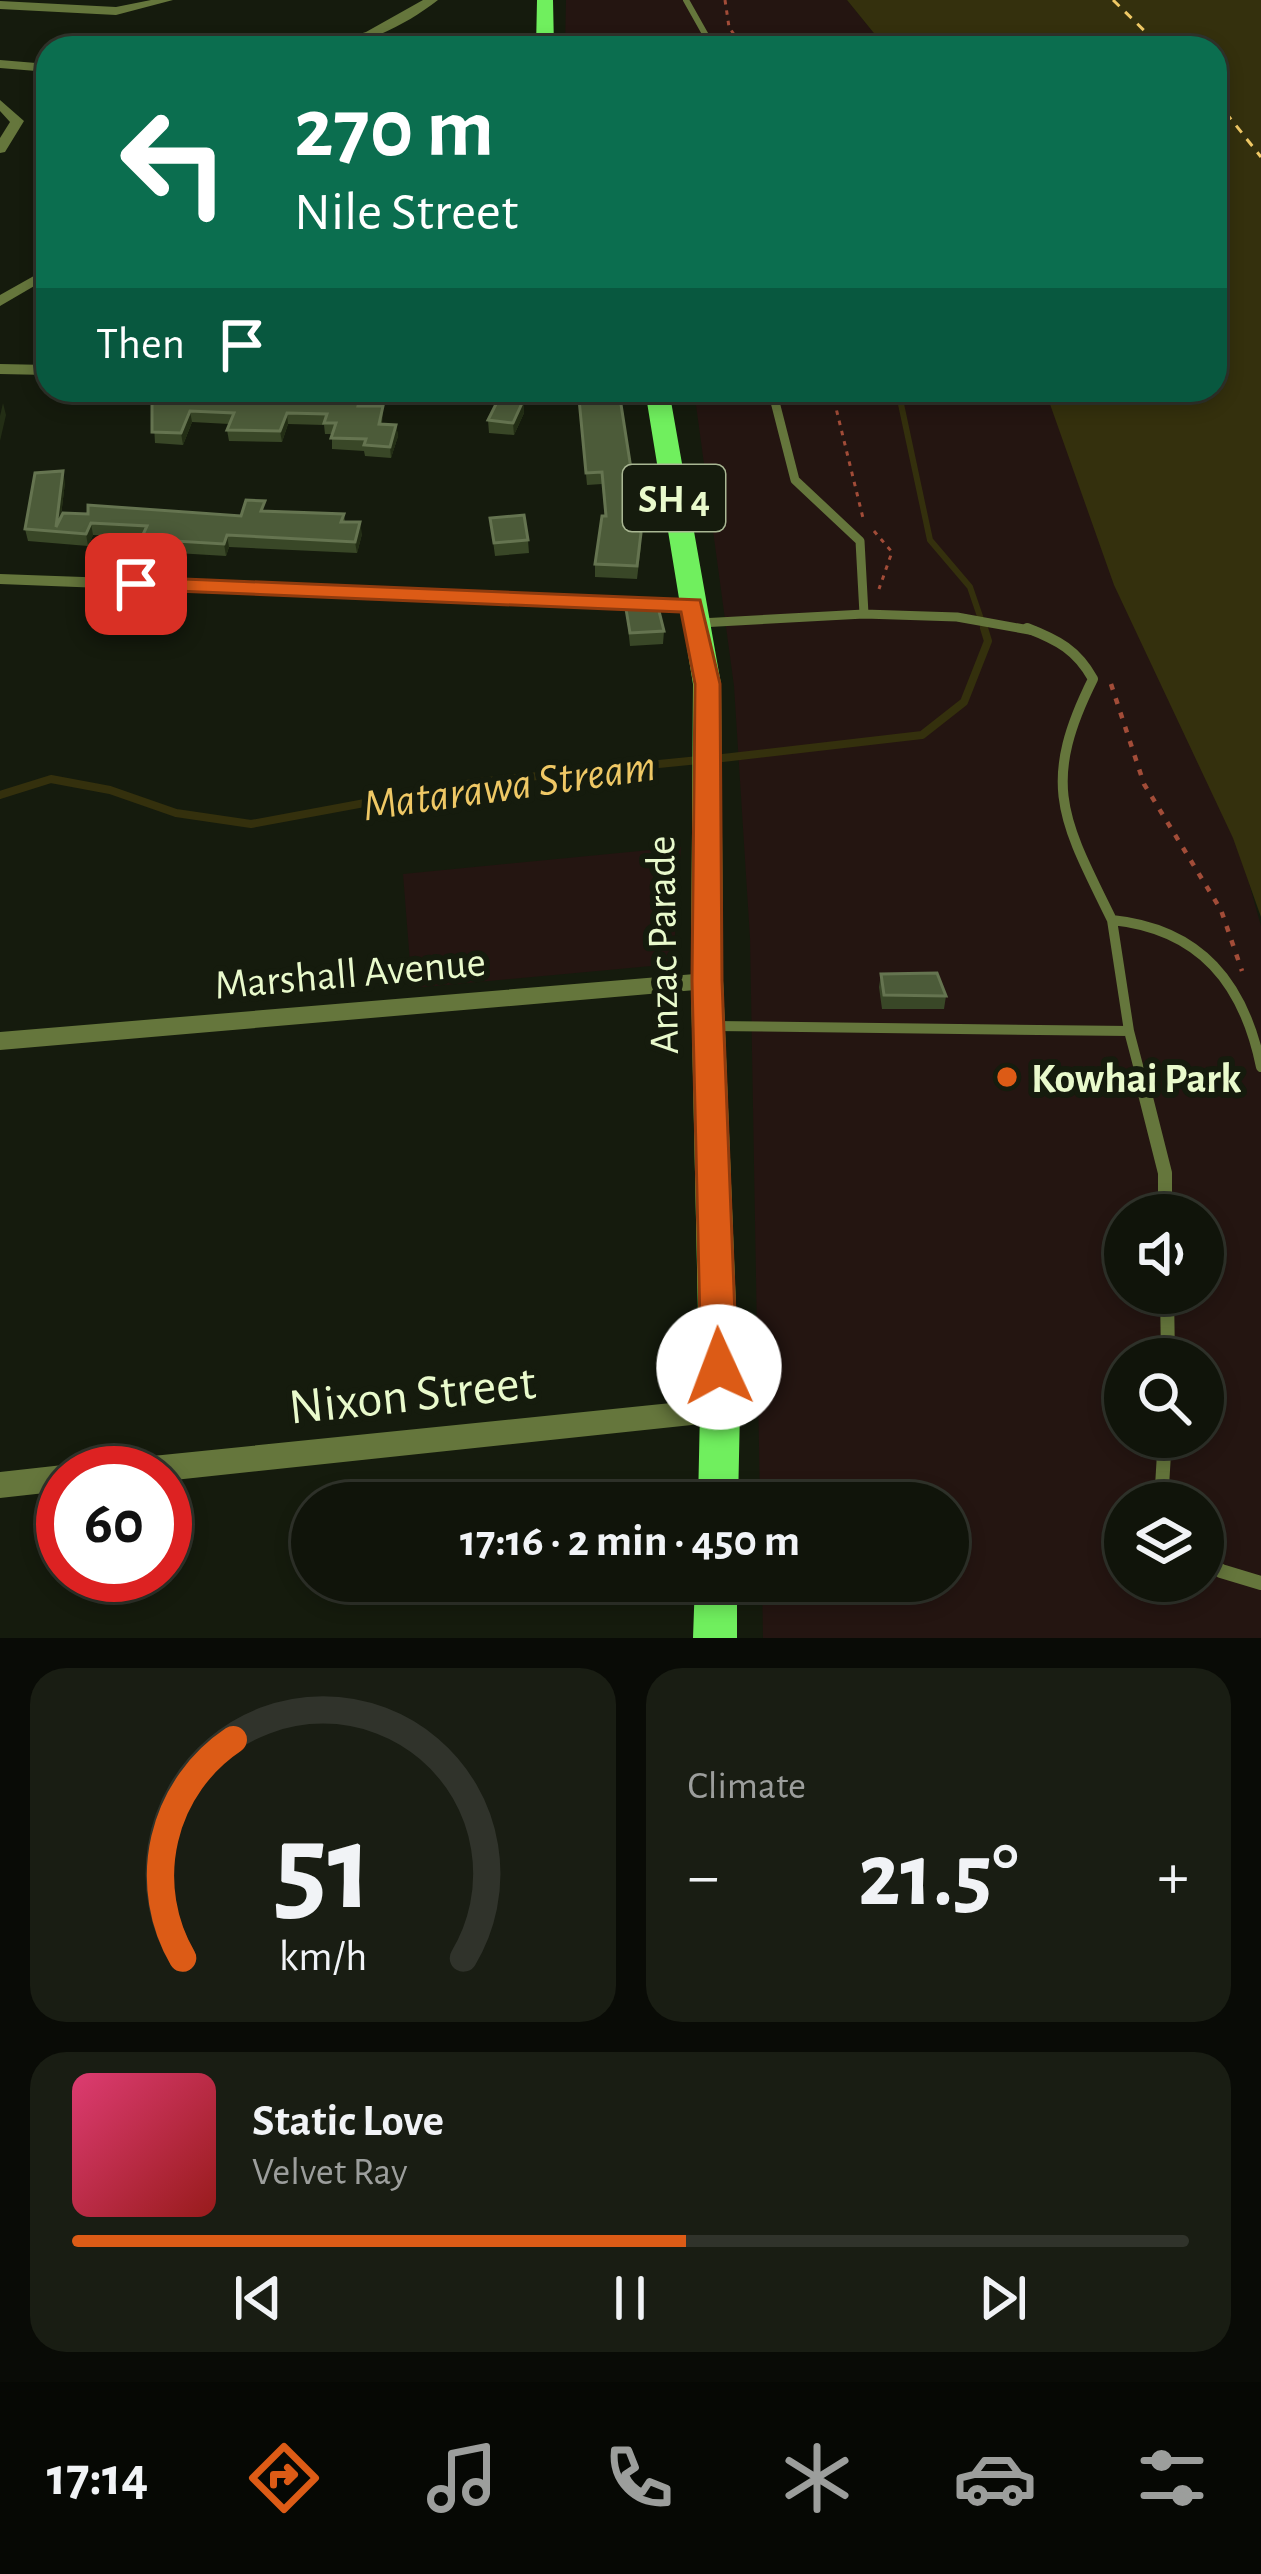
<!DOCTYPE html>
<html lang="en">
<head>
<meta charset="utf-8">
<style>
  body { margin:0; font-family:"Alegreya Sans",sans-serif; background:#191d13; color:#f1f3f6; height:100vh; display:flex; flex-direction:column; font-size:45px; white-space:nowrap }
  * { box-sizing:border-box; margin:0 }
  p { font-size:39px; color:#9c9e9c }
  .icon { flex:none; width:66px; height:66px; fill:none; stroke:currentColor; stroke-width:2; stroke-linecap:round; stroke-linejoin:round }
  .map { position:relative; height:1638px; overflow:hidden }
  .details { display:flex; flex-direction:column; gap:30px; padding:30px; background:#090b06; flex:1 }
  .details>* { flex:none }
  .banner { position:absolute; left:36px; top:36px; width:1191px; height:366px; border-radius:36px; box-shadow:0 6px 18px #0003,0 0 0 3px #30332b; background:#0b6e4f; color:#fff; overflow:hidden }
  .fabs { position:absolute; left:1104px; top:1194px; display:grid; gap:24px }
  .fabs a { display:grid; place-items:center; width:120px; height:120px; border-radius:50%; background:#10140a; box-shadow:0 6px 18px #0003,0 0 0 3px #30332b; font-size:60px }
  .speed { position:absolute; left:36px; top:1446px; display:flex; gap:24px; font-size:60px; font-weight:700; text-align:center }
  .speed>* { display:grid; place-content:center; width:156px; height:156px; border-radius:50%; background:#10140a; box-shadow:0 6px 18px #0003,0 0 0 3px #30332b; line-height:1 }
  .speed .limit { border:18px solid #d22; background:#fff; color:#111 }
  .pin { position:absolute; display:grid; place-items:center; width:102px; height:102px; color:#fff; margin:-51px; border-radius:24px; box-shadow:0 6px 18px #0006 }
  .me { position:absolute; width:132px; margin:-66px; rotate:358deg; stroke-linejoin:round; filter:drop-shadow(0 0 9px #0008) }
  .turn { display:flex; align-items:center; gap:42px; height:252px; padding:0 60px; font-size:54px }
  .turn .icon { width:156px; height:156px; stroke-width:2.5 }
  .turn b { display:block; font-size:84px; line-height:102px }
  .then { display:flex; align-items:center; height:114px; padding:0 60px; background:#0003; gap:24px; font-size:45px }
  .big { font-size:90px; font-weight:700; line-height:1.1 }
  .details .tile { flex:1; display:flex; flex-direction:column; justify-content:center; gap:18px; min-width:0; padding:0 42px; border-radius:36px; background:#191d13 }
  .details .dial { align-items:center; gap:0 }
  .dial svg { height:312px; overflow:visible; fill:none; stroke:#30332b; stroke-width:7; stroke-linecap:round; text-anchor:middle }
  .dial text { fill:#f1f3f6; stroke:none }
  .song { display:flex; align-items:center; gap:36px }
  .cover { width:144px; height:144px; border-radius:18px; background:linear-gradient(135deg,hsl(340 70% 55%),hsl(0 70% 35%)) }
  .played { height:12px; border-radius:6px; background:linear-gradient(90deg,#dc5b16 55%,#30332b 55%) }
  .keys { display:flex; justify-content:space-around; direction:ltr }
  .heat { display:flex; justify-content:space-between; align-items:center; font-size:66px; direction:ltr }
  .details .tiles { flex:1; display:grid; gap:30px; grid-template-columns:1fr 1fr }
  .tile:last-child { grid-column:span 2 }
  .trip { position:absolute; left:291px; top:1482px; width:678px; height:120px; border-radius:60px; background:#10140a; box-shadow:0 6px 18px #0003,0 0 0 3px #30332b; font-weight:700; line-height:120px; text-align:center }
  .tabs { display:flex; height:192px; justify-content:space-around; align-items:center; background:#060804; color:#9c9e9c }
  .tabs .icon { width:84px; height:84px }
  .tabs .current { color:#dc5b16 }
  .tabs b { font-size:54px; color:#f1f3f6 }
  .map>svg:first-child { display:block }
  .green { fill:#241511; fill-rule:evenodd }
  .water { fill:#34300d }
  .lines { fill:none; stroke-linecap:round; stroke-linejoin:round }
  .stream-far1 { stroke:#34300d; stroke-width:6 }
  .stream { stroke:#34300d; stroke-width:8 }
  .ferry { stroke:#efc865; stroke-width:3; stroke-dasharray:9 8; stroke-linecap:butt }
  .path-far1 { stroke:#a24c38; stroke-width:3; stroke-dasharray:4.5 6; stroke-linecap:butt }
  .path { stroke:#a24c38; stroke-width:4.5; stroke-dasharray:6 9; stroke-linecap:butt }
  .lane-far3 { stroke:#65763c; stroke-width:6 }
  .lane-far2 { stroke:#65763c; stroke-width:9 }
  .lane-far1 { stroke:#65763c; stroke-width:10 }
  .lane { stroke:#65763c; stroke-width:14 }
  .street { fill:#65763c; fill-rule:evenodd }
  .primary { fill:#70ef5e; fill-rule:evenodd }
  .wall { fill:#394727 }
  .shaded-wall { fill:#232e15 }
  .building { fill:#4c5b39; stroke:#657450; stroke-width:3 }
  .route { fill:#dc5b16; stroke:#8f3b0e; stroke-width:3 }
  .poi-dot { fill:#dc5b16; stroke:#151b0d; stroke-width:4.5 }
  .labels { text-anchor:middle; stroke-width:12; stroke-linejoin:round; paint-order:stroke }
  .shield { fill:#151b0d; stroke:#a9b793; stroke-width:3 }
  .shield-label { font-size:39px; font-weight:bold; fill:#e9facc }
  .street-label { font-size:42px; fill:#e9facc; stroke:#151b0d }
  .poi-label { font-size:42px; font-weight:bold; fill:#e9facc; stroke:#151b0d; text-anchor:start }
  .water-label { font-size:45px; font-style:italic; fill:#efc865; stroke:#151b0d }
  .near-street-label { font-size:51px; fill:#e9facc; stroke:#151b0d }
</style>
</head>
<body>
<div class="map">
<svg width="1261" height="1638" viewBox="0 0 1261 1638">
  <rect width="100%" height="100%" fill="#151b0d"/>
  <path class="green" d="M 566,0 L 847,0 L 886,48 L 565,48 Z
    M 694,390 L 1081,390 L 1217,768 L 1261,926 L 1261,1638 L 763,1638 L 762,1581 L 948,1581 L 948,1503 L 760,1503 L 750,938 L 734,686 ZM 1125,1215 L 1203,1215 L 1203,1293 L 1125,1293 ZM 1125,1359 L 1203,1359 L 1203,1437 L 1125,1437 ZM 1125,1503 L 1203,1503 L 1203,1581 L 1125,1581 Z
    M 681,847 L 673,964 L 412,988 L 403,874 Z"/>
  <path class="water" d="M 847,0 L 1261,0 L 1261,917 L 1233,838 L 1114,585 L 1045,390 L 1215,390 L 1215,48 L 886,48 Z"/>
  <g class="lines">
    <path class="stream-far1" d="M 898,390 L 930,540 L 970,587 L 985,631"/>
    <path class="stream" d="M 714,759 L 922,735 L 964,702 L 988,641 L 984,628
      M 0,795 L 51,779 L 110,790 L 176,813 L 251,824 L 478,782 L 699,760"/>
    <path class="ferry" d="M 1113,0 L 1162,48
      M 1215,99 L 1261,157"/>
    <path class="path-far1" d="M 725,0 L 729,27 L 743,48
      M 838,390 L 835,404 L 863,518
      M 874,531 L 892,552 L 879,589"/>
    <path class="path" d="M 1111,684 L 1144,784 L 1221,910 L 1242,971"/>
    <path class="lane-far3" d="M 686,0 L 713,48"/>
    <path class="lane-far2" d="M 772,390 L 795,480 L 860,541 L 864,614 L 957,617 L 1035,631
      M 700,623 L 864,614"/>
    <path class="lane-far1" d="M 1027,628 C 1058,640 1077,650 1093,679 C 1040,785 1063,820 1112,920
      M 713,1026 L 1129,1031 L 1141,1077
      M 1129,1031 L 1112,920 C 1201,929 1244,984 1261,1067"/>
    <path class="lane" d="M 1140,1074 L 1165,1173 L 1165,1215
      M 1167,1293 L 1168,1359
      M 1161,1503 L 1165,1437
      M 1203,1557 L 1221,1571 L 1261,1583"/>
    <path class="street" d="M 151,0 L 173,0 L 116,15 L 0,9 L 0,1 L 116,7 Z
      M 423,0 L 438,0 C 403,27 360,48 315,48 L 366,32 Z
      M 543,33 L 549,37 L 547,40 L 372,48 L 405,38 Z
      M 0,60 L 48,64 L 48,72 L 0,68 Z
      M 0,100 L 24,121 L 5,152 L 0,153 L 0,138 L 10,122 L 0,111 Z
      M 48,268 L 48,278 L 0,306 L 0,295 Z
      M 0,364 L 48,365 L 48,375 L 0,374 Z
      M 627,390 L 659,390 C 652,398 634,398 627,390 Z
      M 0,574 L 692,599 L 701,605 L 692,611 L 0,584 Z
      M 707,973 L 715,975 L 718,981 L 715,987 L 707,989 L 0,1050 L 0,1032 Z
      M 720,1398 L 730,1401 L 734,1410 L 730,1419 L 720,1422 L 165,1481 L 165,1473 L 99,1473 L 103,1464 L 113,1460 Z
      M 63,1465 L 75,1473 L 63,1473 L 63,1491 L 0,1498 L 0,1472 Z"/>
    <path class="primary" d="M 537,0 L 553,0 L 554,48 L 536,48 Z
      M 645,390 L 669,390 L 721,684 L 723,981 L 740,1410 L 738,1503 L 698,1503 L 700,1410 L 691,981 L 693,684 Z
      M 695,1581 L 737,1581 L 737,1638 L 693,1638 Z"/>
  </g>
  <path class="wall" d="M 152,390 L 360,397 L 361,406 L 383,406 L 382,424 L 396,425 L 398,436 L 391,458 L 365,456 L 364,451 L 332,449 L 332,434 L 325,434 L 324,425 L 288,424 L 282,442 L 229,441 L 227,430 L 229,424 L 192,422 L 183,445 L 155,443 Z
    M 579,399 L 641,546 L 637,579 L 595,577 L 595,564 L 605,516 L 602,484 L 587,485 Z
    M 523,401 L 524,413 L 514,435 L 489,433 L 488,420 Z
    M 65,482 L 61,516 L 241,516 L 267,511 L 344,514 L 345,522 L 362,534 L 357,553 L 229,547 L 226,556 L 143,551 L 142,537 L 93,535 L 88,546 L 28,541 L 25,529 Z
    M 490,518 L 528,540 L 529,553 L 495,556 Z
    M 626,609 L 664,631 L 663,644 L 630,646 Z
    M 881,974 L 946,996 L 944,1009 L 882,1009 L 879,987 Z"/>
  <path class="shaded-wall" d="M 523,401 L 524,413 L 514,435 L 513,423 Z
    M 3,403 L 6,415 L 0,441 L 0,416 Z
    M 190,411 L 192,422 L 183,445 L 181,433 Z
    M 287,413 L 288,424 L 282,442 L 280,431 Z
    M 396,425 L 398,436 L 391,458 L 390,447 Z
    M 63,471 L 65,482 L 59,532 L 56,527 Z
    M 360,522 L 362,534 L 357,553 L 355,542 Z
    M 91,523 L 93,535 L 88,546 L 86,534 Z
    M 227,535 L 229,547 L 226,556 L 224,544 Z"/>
  <path class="building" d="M 152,390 L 291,395 L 293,390 L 323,391 L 322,395 L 360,397 L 358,406 L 383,406 L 379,424 L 396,425 L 390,447 L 364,445 L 366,439 L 331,438 L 336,423 L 324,423 L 327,414 L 287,413 L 280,431 L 227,430 L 234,413 L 190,411 L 181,433 L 152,432 Z
    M 499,398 L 523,401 L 513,423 L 488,420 Z
    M 620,398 L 641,533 L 637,566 L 595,564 L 602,516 L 606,516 L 602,472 L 586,473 L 579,399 Z
    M 63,471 L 56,527 L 63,513 L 88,514 L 88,505 L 241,516 L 246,500 L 265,501 L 261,511 L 344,514 L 341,522 L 360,522 L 355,542 L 227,535 L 224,544 L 141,539 L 147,526 L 91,523 L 86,534 L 25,529 L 35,473 Z
    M 524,515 L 528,540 L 494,543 L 490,518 Z
    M 658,607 L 664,631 L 630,633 L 626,609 Z
    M 937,973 L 946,996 L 884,995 L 881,974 Z"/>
  <path class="route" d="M 136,577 L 700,600 L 720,684 L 722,981 L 737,1367 L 732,1378 L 719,1382 L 707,1378 L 701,1367 L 692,981 L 695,684 L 681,612 L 127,589 L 124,584 Z"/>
  <circle class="poi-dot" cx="1007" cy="1077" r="12"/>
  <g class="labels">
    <rect class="shield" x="623" y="465" width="102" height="66" rx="9"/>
    <g class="shield-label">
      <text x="674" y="512">SH 4</text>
    </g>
    <g class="street-label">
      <text transform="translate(661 945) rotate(-91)" y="15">Anzac Parade</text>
      <text transform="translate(350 972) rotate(-5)" y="15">Marshall Avenue</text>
    </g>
    <g class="poi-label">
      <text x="1031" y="1092">Kowhai Park</text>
    </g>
    <g class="water-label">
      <text transform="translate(509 784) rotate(-8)" y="16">Matarawa Stream</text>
    </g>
    <g class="near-street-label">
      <text transform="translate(412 1393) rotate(-6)" y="18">Nixon Street</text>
    </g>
  </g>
</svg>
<div class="fabs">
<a><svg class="icon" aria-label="sound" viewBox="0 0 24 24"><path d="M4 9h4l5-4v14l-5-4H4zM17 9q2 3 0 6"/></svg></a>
<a><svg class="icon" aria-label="search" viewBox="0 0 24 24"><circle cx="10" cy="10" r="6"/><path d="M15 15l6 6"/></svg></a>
<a><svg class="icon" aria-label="layers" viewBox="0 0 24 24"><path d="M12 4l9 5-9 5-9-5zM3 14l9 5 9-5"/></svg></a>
</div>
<div class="speed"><div class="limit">60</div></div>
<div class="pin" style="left:136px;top:584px;background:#d93025"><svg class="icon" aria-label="arrive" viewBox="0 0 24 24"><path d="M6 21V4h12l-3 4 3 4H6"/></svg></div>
<svg class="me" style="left:719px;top:1367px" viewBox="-20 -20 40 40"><circle r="19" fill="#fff"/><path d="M0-13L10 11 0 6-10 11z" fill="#dc5b16"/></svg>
<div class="trip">17:16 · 2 min · 450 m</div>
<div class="banner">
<div class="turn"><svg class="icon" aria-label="left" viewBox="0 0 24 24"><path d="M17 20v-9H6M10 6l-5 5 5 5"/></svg><div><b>270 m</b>Nile Street</div></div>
<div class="then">Then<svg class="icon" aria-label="arrive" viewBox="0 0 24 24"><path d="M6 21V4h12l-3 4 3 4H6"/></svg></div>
</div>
</div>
<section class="details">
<div class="tiles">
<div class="tile dial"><svg viewBox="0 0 100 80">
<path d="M14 69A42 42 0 1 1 86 69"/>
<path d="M14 69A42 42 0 0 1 27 13" stroke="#dc5b16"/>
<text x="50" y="56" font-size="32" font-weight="700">51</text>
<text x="50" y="72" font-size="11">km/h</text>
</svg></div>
<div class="tile"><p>Climate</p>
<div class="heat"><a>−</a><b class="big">21.5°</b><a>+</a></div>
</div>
<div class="tile">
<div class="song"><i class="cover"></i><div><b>Static Love</b><p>Velvet Ray</p></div></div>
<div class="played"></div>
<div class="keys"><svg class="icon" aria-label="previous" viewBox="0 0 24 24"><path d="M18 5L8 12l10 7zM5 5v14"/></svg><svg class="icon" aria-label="pause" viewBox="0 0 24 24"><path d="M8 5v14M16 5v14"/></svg><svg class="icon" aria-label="next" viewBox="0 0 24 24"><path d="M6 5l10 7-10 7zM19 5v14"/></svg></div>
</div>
</div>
</section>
<nav class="tabs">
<b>17:14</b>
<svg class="icon current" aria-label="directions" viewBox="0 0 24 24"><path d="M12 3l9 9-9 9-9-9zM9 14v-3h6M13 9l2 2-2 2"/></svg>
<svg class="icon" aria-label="music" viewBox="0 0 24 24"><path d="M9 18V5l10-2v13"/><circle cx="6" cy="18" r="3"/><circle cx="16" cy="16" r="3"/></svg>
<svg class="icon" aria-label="phone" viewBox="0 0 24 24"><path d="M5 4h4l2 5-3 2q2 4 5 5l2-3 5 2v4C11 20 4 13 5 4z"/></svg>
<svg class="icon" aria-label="climate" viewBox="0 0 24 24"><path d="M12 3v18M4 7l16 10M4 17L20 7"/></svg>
<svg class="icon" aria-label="car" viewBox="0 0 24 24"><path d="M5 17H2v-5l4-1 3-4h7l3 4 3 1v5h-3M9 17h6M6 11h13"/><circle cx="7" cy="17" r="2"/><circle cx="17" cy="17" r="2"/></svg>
<svg class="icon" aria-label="filters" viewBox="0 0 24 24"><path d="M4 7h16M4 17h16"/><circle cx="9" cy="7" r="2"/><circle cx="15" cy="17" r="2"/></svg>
</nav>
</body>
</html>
